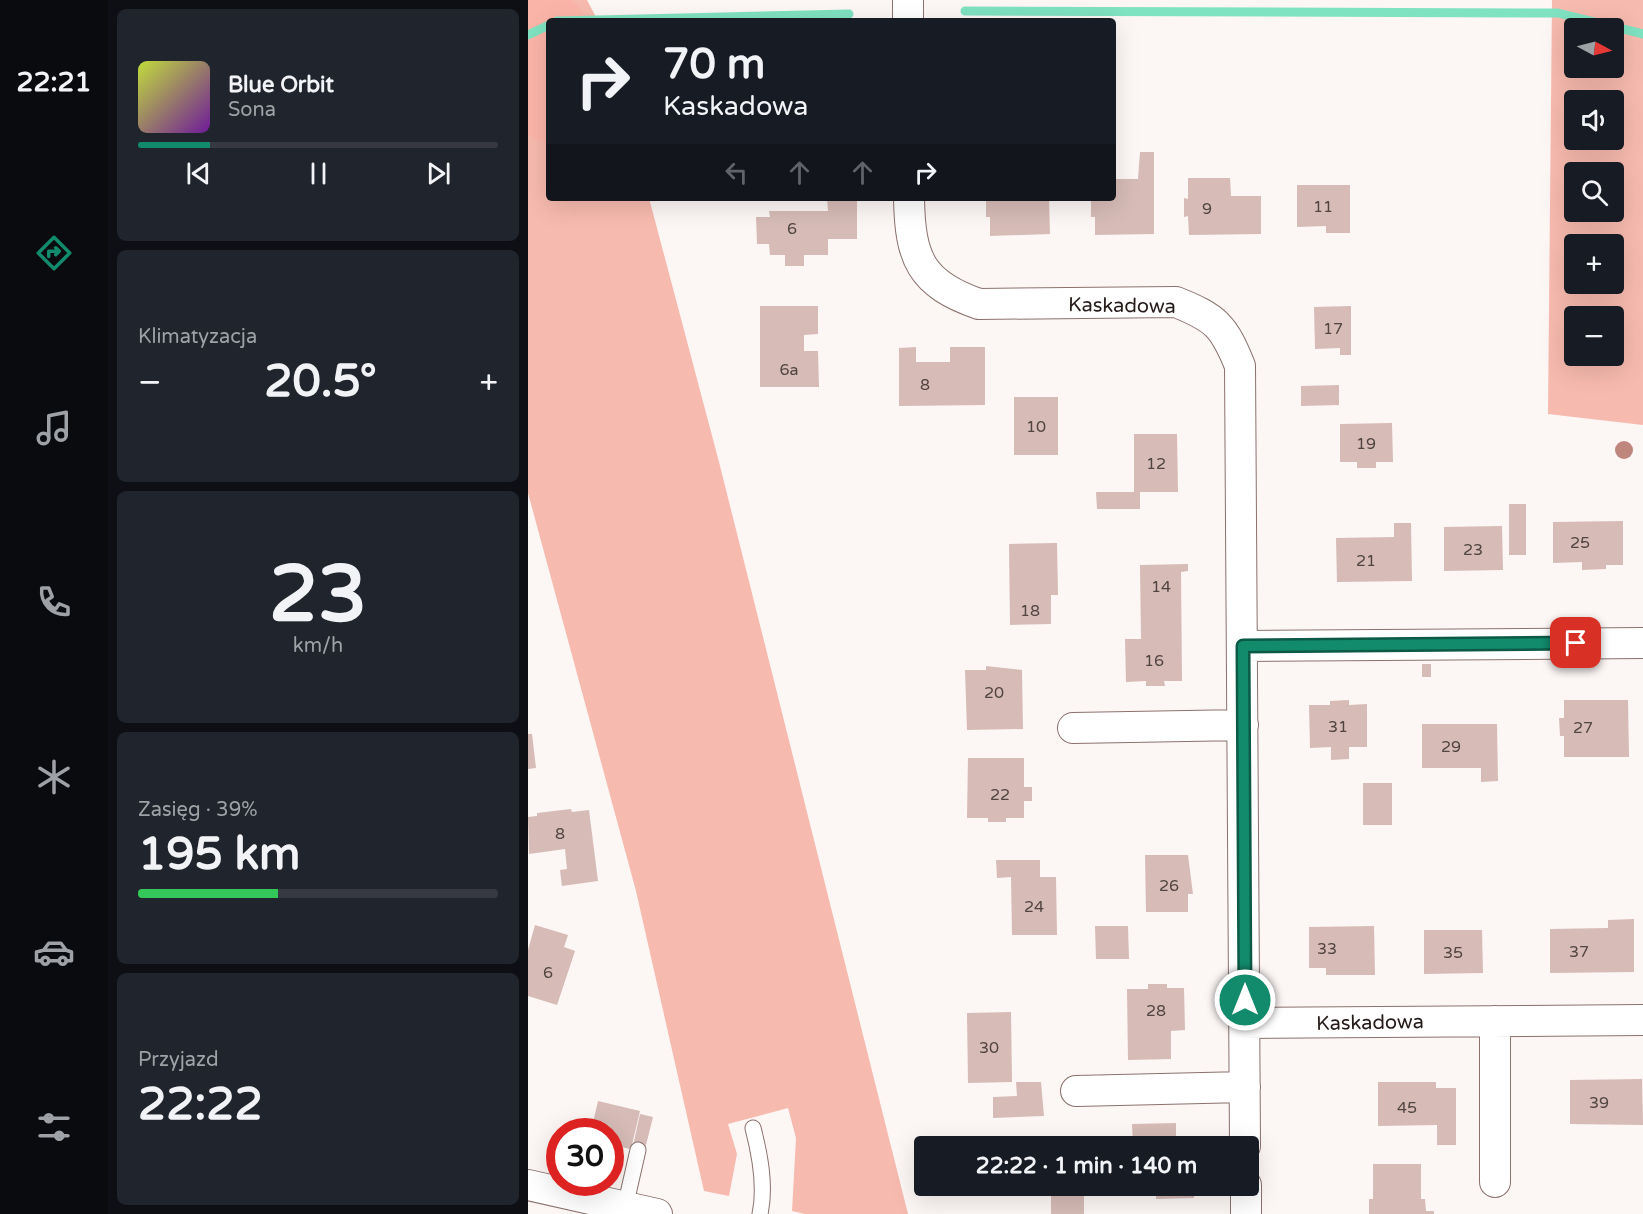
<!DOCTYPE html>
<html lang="pl">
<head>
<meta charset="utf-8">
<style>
  body { margin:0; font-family:"Varela Round",sans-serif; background:#20242c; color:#f1f3f6; height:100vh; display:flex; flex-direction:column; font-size:22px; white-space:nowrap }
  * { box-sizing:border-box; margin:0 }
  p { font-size:20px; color:#9ea1a6 }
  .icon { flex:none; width:33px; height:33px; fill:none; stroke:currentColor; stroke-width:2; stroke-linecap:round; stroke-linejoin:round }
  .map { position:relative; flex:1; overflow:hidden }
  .details { display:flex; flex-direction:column; gap:9px; padding:9px; background:#0d0f14; width:420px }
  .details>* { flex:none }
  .hud { position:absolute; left:18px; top:18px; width:570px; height:183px; border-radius:6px; box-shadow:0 6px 24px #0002; background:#171b24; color:#f1f3f6; overflow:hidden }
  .needle { width:39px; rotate:97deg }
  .tools { position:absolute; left:1036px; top:18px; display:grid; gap:12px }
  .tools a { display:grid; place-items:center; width:60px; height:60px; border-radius:6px; background:#171b24; box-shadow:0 6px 24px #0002; font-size:30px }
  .speed { position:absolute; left:18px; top:1118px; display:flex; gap:12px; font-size:30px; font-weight:700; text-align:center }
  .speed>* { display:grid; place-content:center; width:78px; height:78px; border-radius:50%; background:#171b24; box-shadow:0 6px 24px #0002; line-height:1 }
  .speed .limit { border:9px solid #d22; background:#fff; color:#111 }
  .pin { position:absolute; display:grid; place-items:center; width:51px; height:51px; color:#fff; margin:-26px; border-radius:12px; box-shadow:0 3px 9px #0006 }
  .me { position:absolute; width:66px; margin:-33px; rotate:0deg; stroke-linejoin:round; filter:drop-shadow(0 0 4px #0008) }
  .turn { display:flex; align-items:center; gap:21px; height:126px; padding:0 18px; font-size:27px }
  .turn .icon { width:78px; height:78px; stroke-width:2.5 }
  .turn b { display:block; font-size:42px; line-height:51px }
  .lanes { display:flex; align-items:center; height:57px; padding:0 18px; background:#0003; justify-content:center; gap:30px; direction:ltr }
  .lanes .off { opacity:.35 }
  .big { font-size:45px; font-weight:700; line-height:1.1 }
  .details .widget { flex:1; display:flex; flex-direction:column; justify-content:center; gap:9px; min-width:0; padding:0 21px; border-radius:9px; background:#20242c }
  .details .dial { align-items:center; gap:0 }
  .dial b { font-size:78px; line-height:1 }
  .song { display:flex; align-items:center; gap:18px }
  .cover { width:72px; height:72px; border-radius:9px; background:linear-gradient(135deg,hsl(70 70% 55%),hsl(280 70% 35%)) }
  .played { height:6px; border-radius:3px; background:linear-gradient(90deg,#128a6c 20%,#363941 20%) }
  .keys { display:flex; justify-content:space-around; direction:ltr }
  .heat { display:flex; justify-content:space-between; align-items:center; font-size:33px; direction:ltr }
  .charge { height:9px; border-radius:4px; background:linear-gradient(90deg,#34c759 39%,#363941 0) }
  .trip { position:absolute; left:386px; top:1136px; width:345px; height:60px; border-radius:6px; background:#171b24; box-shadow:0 6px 24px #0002; font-weight:700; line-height:60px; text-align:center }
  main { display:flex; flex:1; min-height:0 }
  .dock { display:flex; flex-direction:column; width:108px; justify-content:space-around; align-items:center; background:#090b0e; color:#9ea1a6 }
  .dock .icon { width:42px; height:42px }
  .dock .on { color:#128a6c }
  .dock b { font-size:27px; color:#f1f3f6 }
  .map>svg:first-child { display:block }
  .green { fill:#f7baae; fill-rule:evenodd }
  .forest { fill:#fbb5a8 }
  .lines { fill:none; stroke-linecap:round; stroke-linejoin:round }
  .stream { stroke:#7fe2c1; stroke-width:9 }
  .building { fill:#d6bbb6 }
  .service-casing { stroke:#8a726d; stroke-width:17 }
  .minor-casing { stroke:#8a726d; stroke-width:32 }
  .service { stroke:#fff; stroke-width:15 }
  .minor { stroke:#fff; stroke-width:30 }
  .tree { fill:#bf867e }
  .route-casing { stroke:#0c5a46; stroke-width:15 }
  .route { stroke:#128a6c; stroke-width:10 }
  .labels { text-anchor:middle; stroke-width:5; stroke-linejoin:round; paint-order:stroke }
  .number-label { font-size:16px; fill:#514441 }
  .street-label { font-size:20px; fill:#251c1a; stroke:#fff }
</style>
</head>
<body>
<main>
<nav class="dock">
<b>22:21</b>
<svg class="icon on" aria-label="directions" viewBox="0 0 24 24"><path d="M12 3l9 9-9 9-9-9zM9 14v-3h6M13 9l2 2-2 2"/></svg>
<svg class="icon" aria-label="music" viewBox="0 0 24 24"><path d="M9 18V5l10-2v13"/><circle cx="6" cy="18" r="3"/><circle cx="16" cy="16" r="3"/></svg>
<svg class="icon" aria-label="phone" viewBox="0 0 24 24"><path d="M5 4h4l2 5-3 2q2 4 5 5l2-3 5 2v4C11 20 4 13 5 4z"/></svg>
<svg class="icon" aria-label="climate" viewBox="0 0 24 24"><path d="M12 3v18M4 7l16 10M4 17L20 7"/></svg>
<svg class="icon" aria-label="car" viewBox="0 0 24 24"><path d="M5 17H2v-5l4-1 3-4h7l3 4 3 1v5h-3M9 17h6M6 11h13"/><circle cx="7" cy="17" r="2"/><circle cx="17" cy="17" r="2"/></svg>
<svg class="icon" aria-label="filters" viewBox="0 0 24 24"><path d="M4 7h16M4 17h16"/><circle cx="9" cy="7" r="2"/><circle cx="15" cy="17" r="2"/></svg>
</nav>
<section class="details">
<div class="widget">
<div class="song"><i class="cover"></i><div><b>Blue Orbit</b><p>Sona</p></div></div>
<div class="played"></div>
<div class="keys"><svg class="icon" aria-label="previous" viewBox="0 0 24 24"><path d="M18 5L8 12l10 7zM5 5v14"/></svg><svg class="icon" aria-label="pause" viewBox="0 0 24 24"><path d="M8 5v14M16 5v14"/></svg><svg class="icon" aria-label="next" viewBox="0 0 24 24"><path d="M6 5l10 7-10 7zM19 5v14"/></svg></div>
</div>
<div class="widget"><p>Klimatyzacja</p>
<div class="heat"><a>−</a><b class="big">20.5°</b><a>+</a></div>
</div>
<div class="widget dial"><b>23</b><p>km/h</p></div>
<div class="widget"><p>Zasięg · 39%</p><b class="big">195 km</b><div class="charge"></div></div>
<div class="widget"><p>Przyjazd</p><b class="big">22:22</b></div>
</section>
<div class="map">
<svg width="1115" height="1214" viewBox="0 0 1115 1214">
  <rect width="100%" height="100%" fill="#fcf6f5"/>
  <path class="green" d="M 0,0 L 59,0 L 70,21 L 21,21 L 21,198 L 121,198 L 191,462 L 380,1214 L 277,1214 L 264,1211 L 268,1138 L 260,1108 L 200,1124 L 209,1154 L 201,1196 L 176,1191 L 108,891 L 0,493 Z
    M 1024,0 L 1115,0 L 1115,425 L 1020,414 ZM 1047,28 L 1086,28 L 1086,68 L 1047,68 ZM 1047,100 L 1086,100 L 1086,140 L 1047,140 ZM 1047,172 L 1086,172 L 1086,212 L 1047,212 ZM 1047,244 L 1086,244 L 1086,284 L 1047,284 ZM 1047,316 L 1086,316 L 1086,356 L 1047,356 Z"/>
  <path class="forest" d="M 0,0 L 45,0 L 60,21 L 21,21 L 21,146 L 0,135 Z"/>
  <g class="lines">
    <path class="stream" d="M 437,11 L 1030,13 L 1115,34
      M 29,21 L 321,14
      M 0,35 L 21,25"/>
  </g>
  <path class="building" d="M 612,152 L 626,152 L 626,234 L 567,235 L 567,217 L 563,217 L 563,199 L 585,198 L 585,179 L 610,179 Z
    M 660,178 L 702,178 L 703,196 L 733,196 L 733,234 L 661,235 L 660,216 L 656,217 L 656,198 L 660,199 Z
    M 769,185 L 822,185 L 822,233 L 798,233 L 798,226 L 769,227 Z
    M 299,198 L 329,198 L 329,239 L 300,239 L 300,255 L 276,255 L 276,266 L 257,266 L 257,255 L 242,255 L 241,244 L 229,244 L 228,217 L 242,217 L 241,211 L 300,211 Z
    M 463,198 L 521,198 L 522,234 L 462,236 L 462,217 L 458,217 L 458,199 Z
    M 232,306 L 290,306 L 290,334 L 276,335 L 276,351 L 290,351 L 291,387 L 232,387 Z
    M 823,306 L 823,355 L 812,355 L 812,348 L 787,349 L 786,307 Z
    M 388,347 L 388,362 L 422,362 L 422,347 L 457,347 L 457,405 L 371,406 L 371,348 Z
    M 811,385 L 811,405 L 773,406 L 773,386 Z
    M 486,397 L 530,397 L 530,455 L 486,455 Z
    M 864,423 L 865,462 L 848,462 L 848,468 L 829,468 L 829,462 L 812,462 L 812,424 Z
    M 606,434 L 649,434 L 650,492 L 612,492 L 612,509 L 569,509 L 568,492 L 606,492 Z
    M 981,504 L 998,504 L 998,555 L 981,555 Z
    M 1095,521 L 1095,565 L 1078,565 L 1078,569 L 1054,570 L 1054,562 L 1025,563 L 1025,522 Z
    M 866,523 L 883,523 L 884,581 L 809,582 L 808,538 L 866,537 Z
    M 974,526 L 975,570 L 916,571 L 916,527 Z
    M 529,543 L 530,595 L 523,595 L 523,624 L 482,625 L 481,544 Z
    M 660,564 L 660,571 L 653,572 L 654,681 L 636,681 L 637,686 L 618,686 L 618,681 L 598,682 L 597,639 L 613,639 L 612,565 Z
    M 894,664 L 903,664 L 903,677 L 894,677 Z
    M 458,666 L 494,670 L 495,729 L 439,730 L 437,670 L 458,670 Z
    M 821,700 L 821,705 L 839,704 L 839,747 L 821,747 L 821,759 L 803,760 L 803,747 L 782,748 L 781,705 L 802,705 L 802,701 Z
    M 1036,700 L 1100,700 L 1101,757 L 1036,757 L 1036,736 L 1032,736 L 1031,718 L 1036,718 Z
    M 894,724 L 969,724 L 970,781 L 953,782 L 953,768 L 894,768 Z
    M 0,734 L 4,734 L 8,768 L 0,769 Z
    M 440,758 L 496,758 L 496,787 L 504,787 L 504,801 L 496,801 L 496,818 L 478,818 L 478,822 L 460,822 L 460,818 L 439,818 Z
    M 835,783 L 864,783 L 864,825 L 835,825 Z
    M 43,809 L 44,812 L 61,810 L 70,881 L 34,886 L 32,870 L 39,869 L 37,849 L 1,854 L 0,817 L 9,816 L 9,813 Z
    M 617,855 L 660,855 L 665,894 L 660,894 L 660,912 L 618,912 Z
    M 468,860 L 512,860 L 512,877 L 528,877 L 529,935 L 484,935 L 483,877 L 469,878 Z
    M 1106,919 L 1106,972 L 1022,973 L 1022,929 L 1080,928 L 1080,920 Z
    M 7,925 L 40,935 L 36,947 L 47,951 L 29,1005 L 0,996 L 0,950 Z
    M 567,926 L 600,926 L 601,959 L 568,959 Z
    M 846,926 L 847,975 L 798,975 L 798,968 L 781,968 L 781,927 Z
    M 896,930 L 954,930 L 955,973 L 896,974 Z
    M 620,984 L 639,984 L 639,988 L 656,988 L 657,1030 L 643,1031 L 643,1059 L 600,1060 L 599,989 L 620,989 Z
    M 483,1012 L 484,1082 L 440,1083 L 439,1013 Z
    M 1114,1079 L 1115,1125 L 1042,1124 L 1042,1080 Z
    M 488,1082 L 513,1082 L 516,1116 L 465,1118 L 465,1097 L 489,1096 Z
    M 850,1082 L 908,1082 L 908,1088 L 928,1088 L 928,1145 L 909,1145 L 909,1125 L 850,1126 Z
    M 70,1101 L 112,1111 L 103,1149 L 82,1145 L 82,1131 L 63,1131 Z
    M 112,1114 L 125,1117 L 117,1149 L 105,1146 Z
    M 648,1123 L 648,1146 L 605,1146 L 604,1124 Z
    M 486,1139 L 505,1139 L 504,1146 L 478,1146 L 486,1144 Z
    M 845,1164 L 893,1164 L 893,1199 L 897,1199 L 898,1211 L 906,1211 L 906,1214 L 841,1214 L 841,1199 L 845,1199 Z
    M 523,1185 L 556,1185 L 556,1214 L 523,1214 Z
    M 628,1185 L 666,1185 L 666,1198 L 628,1199 Z"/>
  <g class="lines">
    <defs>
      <path id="service" d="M 225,1128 C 232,1155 238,1186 232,1214
        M 97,1207 L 110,1150"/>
      <path id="minor" d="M 380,0 L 380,21
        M 381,198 C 382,259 393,284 451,304 L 648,302 C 688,318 696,326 712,366 L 717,1146
        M 715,646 L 1115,643
        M 545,728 L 715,725
        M 717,1023 L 1115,1020
        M 548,1091 L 717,1087
        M 967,1182 L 967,1021
        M 0,1185 L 129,1214
        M 718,1185 L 718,1214"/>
    </defs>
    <use href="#service" class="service-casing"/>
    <use href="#minor" class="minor-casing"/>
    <use href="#service" class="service"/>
    <use href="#minor" class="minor"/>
  </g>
  <circle class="tree" cx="1096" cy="450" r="9"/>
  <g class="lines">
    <defs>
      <path id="route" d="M 717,1000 L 715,646 L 1048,643"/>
    </defs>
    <use href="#route" class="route-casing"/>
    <use href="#route" class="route"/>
  </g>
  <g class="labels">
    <g class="number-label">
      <text x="795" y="212">11</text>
      <text x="679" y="214">9</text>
      <text x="264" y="234">6</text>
      <text x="805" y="334">17</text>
      <text x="261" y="375">6a</text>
      <text x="397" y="390">8</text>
      <text x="508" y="432">10</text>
      <text x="838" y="449">19</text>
      <text x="628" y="469">12</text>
      <text x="1052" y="548">25</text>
      <text x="945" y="555">23</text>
      <text x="838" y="566">21</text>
      <text x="633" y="592">14</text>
      <text x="502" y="616">18</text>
      <text x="626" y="666">16</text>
      <text x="466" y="698">20</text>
      <text x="810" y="732">31</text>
      <text x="1055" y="733">27</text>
      <text x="923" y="752">29</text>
      <text x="472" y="800">22</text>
      <text x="32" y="839">8</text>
      <text x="641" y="891">26</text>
      <text x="506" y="912">24</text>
      <text x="799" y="954">33</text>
      <text x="1051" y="957">37</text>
      <text x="925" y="958">35</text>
      <text x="20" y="978">6</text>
      <text x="628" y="1016">28</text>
      <text x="461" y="1053">30</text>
      <text x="1071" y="1108">39</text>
      <text x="879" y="1113">45</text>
    </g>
    <g class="street-label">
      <text transform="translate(594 305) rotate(1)" y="7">Kaskadowa</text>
      <text transform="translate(842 1022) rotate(-1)" y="7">Kaskadowa</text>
    </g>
  </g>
</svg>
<div class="tools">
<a><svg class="needle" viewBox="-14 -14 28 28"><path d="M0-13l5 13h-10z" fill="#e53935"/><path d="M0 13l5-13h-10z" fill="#9ea1a6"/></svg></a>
<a><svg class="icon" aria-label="sound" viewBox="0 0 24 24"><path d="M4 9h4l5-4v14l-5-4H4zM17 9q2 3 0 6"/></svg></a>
<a><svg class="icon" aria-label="search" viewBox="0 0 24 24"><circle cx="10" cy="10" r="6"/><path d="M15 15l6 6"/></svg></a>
<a>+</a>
<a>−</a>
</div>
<div class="speed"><div class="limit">30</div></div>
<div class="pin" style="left:1048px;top:643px;background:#d93025"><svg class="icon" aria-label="arrive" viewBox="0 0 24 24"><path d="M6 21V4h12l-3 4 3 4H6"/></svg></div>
<svg class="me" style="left:717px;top:1000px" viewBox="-20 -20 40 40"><circle r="17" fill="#128a6c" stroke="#fff" stroke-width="3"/><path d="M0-11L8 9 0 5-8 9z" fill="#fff"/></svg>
<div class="trip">22:22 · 1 min · 140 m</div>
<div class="hud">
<div class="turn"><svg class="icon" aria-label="right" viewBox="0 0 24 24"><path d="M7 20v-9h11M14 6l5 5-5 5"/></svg><div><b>70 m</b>Kaskadowa</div></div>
<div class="lanes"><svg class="icon off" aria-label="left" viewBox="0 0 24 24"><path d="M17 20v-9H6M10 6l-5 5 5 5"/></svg><svg class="icon off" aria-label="ahead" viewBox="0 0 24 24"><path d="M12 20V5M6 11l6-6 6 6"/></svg><svg class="icon off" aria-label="ahead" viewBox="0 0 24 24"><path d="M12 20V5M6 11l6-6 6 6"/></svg><svg class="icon" aria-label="right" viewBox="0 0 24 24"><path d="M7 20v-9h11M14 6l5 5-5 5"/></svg></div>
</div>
</div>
</main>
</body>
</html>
